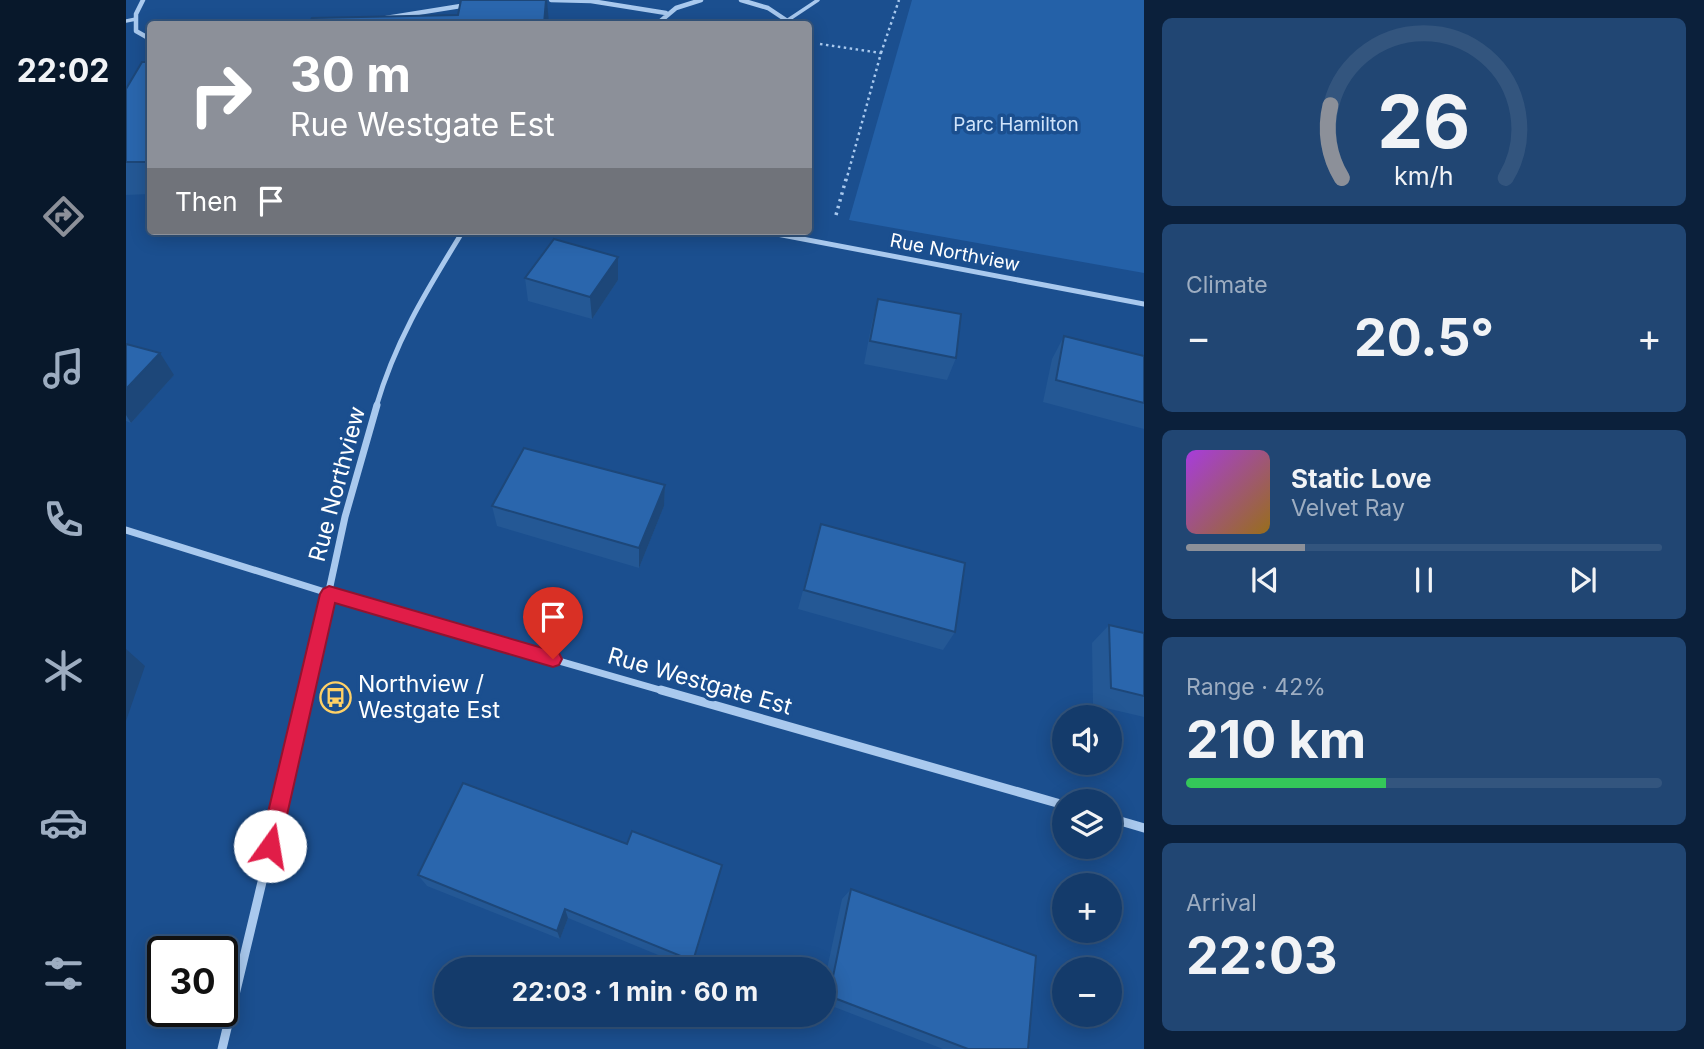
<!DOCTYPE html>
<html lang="en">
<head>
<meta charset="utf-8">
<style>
  body { margin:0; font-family:Inter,sans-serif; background:#214673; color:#f1f3f6; height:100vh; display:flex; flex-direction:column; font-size:26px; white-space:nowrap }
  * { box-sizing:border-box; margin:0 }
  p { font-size:23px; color:#9dadc1 }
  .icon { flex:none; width:38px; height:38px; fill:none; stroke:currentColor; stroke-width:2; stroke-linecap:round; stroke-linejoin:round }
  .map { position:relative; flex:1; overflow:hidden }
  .drawer { display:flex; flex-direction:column; gap:18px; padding:18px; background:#0b203b; width:560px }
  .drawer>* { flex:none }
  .banner { position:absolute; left:21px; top:21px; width:665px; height:214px; border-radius:7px; box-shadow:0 4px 18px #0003,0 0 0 2px #33557e; background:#8c9099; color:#fff; overflow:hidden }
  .tools { position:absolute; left:926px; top:705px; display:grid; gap:14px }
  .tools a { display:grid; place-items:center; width:70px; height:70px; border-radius:50%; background:#143b6b; box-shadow:0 4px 18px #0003,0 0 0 2px #33557e; font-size:35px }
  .speed { position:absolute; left:21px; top:936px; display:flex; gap:14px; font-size:35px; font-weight:700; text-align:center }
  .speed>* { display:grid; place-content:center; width:91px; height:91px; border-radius:50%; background:#143b6b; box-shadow:0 4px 18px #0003,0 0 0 2px #33557e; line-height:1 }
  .speed .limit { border:4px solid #111; border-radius:10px; background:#fff; color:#111 }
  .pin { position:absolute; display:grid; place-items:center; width:60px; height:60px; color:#fff; margin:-72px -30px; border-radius:50% 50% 50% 0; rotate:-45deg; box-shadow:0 0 7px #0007 }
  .pin .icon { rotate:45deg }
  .me { position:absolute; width:77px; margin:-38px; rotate:13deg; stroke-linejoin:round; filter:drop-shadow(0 0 5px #0008) }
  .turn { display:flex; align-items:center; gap:24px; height:147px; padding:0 28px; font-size:32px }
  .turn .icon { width:91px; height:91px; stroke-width:2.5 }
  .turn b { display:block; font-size:49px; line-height:60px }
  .then { display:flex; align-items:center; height:66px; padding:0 28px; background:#0003; gap:14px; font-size:26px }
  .big { font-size:52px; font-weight:700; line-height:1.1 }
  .drawer .widget { flex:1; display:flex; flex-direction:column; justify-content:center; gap:10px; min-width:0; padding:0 24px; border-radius:10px; background:#214673 }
  .drawer .dial { align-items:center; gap:0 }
  .dial svg { height:182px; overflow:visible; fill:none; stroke:#33557e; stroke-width:7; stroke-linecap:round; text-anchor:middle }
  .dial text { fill:#f1f3f6; stroke:none }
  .song { display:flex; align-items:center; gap:21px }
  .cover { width:84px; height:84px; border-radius:10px; background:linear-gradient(135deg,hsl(280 70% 55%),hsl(40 70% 35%)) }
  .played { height:7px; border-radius:4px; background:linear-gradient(90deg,#8c9099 25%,#33557e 25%) }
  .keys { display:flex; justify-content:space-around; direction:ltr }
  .heat { display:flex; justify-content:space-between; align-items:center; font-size:38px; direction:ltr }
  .charge { height:10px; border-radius:5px; background:linear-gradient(90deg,#34c759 42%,#33557e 0) }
  .trip { position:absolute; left:308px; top:957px; width:402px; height:70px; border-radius:35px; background:#143b6b; box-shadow:0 4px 18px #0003,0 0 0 2px #33557e; font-weight:700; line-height:70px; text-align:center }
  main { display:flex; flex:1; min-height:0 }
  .dock { display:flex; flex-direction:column; width:126px; justify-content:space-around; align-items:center; background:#08182b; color:#9dadc1 }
  .dock .icon { width:49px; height:49px }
  .dock .active { color:#8c9099 }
  .dock b { font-size:32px; color:#f1f3f6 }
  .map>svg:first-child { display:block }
  .green { fill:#2461a8 }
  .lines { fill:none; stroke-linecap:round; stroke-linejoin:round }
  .path-far1 { stroke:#a9c9ee; stroke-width:2.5; stroke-dasharray:2.5 3.5; stroke-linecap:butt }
  .path { stroke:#a9c9ee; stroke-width:3.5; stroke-dasharray:2.5 4.5; stroke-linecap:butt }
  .lane { stroke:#a9c9ee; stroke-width:3.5 }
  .street-far3 { stroke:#a9c9ee; stroke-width:4.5 }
  .street-far2 { stroke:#a9c9ee; stroke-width:5 }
  .street-far1 { stroke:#a9c9ee; stroke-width:7 }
  .street { stroke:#a9c9ee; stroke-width:9 }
  .wall { fill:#245895 }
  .shaded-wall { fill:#1d4779 }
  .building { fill:#2a66ad; stroke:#1d4779; stroke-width:2 }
  .route { fill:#e11d48; stroke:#92132f; stroke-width:2 }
  .labels { text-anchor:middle; stroke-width:7; stroke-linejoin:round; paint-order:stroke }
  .far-park-label { font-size:19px; fill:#cfe3fa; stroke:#1b4f8f }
  .far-street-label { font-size:19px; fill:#fff; stroke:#1b4f8f }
  .street-label { font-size:23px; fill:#fff; stroke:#1b4f8f }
  .poi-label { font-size:23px; fill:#fff; stroke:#1b4f8f; text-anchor:start }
</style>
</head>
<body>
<main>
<nav class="dock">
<b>22:02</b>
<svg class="icon active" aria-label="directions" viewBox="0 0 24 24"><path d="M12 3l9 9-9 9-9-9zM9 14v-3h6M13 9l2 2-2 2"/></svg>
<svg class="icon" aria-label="music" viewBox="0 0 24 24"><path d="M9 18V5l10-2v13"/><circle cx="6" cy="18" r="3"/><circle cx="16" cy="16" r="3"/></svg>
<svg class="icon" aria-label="phone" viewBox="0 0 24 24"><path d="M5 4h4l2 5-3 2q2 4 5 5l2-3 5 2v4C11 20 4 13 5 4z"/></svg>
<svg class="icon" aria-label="climate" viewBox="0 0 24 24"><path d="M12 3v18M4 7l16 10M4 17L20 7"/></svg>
<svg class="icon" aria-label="car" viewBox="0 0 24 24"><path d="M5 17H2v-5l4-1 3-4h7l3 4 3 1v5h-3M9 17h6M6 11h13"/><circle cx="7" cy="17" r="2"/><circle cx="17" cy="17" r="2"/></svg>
<svg class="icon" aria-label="filters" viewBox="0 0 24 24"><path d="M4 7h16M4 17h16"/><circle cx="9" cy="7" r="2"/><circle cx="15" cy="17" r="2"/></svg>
</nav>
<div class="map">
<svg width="1018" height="1049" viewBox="0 0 1018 1049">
  <rect width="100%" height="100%" fill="#1b4f8f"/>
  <path class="green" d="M 786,0 L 1018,0 L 1018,273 L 723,220 Z"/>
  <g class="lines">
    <path class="path-far1" d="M 694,44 L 755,53 L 720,181
      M 755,53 L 773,0"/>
    <path class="path" d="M 710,215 L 720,179"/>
    <path class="lane" d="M 662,20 L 692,0
      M 0,21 L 10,19
      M 19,68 L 24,54"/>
    <path class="street-far3" d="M 17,0 L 10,14 L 10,31 L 24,39
      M 425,0 L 465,1 L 540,13
      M 615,0 L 642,8 L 666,24
      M 260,18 L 341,5
      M 531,24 L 550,8 L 575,0"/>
    <path class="street-far2" d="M 635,231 L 1018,304
      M 250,407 C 270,339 301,290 337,231"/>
    <path class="street-far1" d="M 0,530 L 266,613 L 541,692
      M 181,692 L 219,517 L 251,405"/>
    <path class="street" d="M 535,690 L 938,805
      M 984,818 L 1018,828
      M 96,1049 L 182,690"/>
  </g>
  <path class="wall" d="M 24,62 L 24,194 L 0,195 L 0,89 Z
    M 492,257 L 492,280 L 466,319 L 402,301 L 399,278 Z
    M 752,299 L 830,358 L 821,380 L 738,364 L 746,322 Z
    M 938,336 L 1018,356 L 1018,429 L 917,402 L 926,359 Z
    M 0,344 L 48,375 L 5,423 L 0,421 Z
    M 539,485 L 538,506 L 513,568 L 371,526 L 366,506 Z
    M 695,524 L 829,632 L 817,650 L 672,609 Z
    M 983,625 L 1018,633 L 1018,717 L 967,705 L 966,643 Z
    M 501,844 L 596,865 L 564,968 L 442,918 L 434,939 L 301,886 L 292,875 Z
    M 725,889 L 902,1049 L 817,1049 L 698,1003 L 698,983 L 716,899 Z"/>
  <path class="shaded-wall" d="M 420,0 L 421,0 L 423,24 L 418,24 Z
    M 492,257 L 492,280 L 466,319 L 464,297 Z
    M 34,353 L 48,375 L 5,423 L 0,415 L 0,389 Z
    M 539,485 L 538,506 L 513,568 L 513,548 Z
    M 0,649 L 19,666 L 0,721 Z
    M 439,909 L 442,918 L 434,939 L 431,931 Z"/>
  <path class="building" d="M 335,0 L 420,0 L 418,24 L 183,24 L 186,18 L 332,15 Z
    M 16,62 L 24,62 L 24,162 L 0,162 L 0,89 Z
    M 428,239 L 492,257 L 464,297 L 399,278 Z
    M 752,299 L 835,314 L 830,358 L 744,341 Z
    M 938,336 L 1018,356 L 1018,403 L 930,380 Z
    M 0,344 L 34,353 L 0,389 Z
    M 398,448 L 539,485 L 513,548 L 366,506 Z
    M 695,524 L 839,563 L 829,632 L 678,590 Z
    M 983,625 L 1018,633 L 1018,696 L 985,688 Z
    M 337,783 L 501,844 L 506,831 L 596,865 L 567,961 L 439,909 L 431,931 L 292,875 Z
    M 725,889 L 910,956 L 902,1049 L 842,1049 L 703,996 Z"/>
  <path class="route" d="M 203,586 L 427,651 L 433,653 L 436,659 L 433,665 L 427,667 L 209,603 L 154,846 L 151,853 L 144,856 L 137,853 L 134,846 L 194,594 L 197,589 Z"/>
  <defs>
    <symbol id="bus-ring" viewBox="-11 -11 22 22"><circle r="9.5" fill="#1b4f8f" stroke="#ffd166" stroke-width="1.5"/><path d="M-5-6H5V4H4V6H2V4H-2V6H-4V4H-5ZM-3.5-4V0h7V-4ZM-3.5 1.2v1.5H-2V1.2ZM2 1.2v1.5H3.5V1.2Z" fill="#ffd166"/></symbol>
  </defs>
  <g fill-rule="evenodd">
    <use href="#bus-ring" x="192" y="680" width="35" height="35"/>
  </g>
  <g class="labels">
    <g class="far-park-label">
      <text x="890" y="131">Parc Hamilton</text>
    </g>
    <g class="far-street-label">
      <text transform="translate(829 252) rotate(11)" y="7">Rue Northview</text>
    </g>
    <g class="street-label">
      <text transform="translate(211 484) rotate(-75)" y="8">Rue Northview</text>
      <text transform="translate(574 681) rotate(16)" y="8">Rue Westgate Est</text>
    </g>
    <g class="poi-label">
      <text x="232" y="692">Northview /<tspan x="232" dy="26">Westgate Est</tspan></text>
    </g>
  </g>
</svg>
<div class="tools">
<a><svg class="icon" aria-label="sound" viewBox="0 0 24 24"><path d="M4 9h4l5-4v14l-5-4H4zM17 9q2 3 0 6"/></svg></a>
<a><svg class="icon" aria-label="layers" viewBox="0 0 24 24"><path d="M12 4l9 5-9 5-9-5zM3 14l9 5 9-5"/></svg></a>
<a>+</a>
<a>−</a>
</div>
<div class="speed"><div class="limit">30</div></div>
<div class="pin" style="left:427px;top:659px;background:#d93025"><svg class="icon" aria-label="arrive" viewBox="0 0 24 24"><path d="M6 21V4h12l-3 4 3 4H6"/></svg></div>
<svg class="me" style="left:144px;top:846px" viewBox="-20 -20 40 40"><circle r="19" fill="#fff"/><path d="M0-13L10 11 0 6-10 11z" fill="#e11d48"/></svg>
<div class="trip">22:03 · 1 min · 60 m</div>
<div class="banner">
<div class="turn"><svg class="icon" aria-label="right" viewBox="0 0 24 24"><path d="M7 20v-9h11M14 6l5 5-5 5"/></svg><div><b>30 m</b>Rue Westgate Est</div></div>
<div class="then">Then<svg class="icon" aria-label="arrive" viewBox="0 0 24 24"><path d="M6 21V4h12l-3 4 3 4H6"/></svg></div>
</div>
</div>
<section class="drawer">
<div class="widget dial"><svg viewBox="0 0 100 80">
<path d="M14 69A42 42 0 1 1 86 69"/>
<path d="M14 69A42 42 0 0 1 9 37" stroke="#8c9099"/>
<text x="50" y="56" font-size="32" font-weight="700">26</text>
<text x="50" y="72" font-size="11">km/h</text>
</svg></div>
<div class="widget"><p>Climate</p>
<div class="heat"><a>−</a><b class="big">20.5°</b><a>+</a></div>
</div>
<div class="widget">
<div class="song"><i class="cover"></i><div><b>Static Love</b><p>Velvet Ray</p></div></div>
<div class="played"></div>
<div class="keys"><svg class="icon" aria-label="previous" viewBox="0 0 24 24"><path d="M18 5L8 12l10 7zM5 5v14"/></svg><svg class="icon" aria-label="pause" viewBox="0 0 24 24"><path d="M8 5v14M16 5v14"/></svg><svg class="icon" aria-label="next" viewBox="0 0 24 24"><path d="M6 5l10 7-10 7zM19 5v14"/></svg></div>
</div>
<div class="widget"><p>Range · 42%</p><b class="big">210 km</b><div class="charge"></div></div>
<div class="widget"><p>Arrival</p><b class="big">22:03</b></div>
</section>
</main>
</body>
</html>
